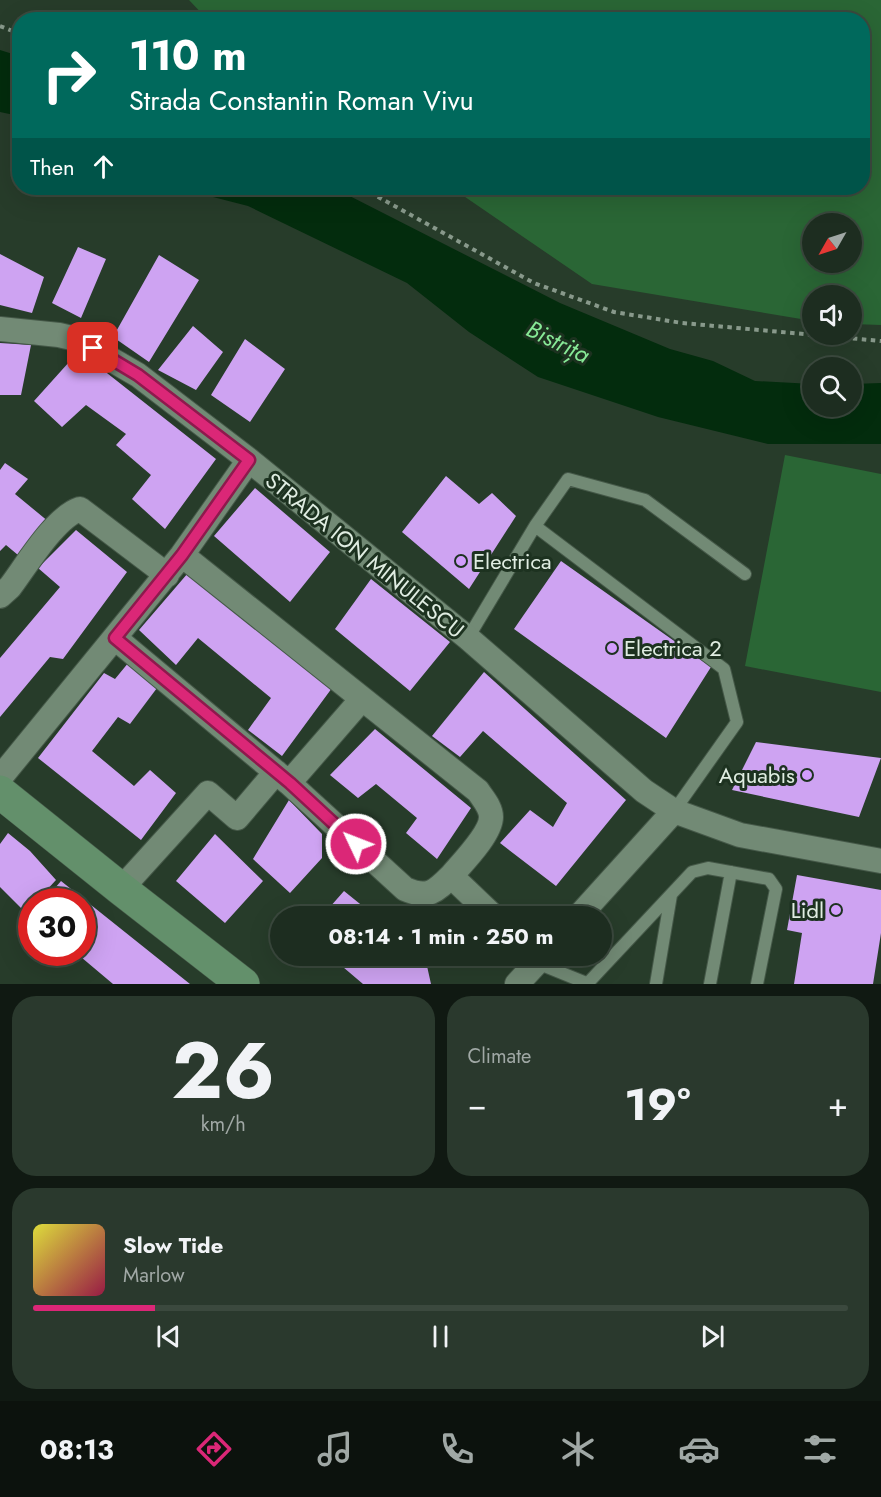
<!DOCTYPE html>
<html lang="en">
<head>
<meta charset="utf-8">
<style>
  body { margin:0; font-family:Jost,sans-serif; background:#2a392d; color:#f1f3f6; height:100vh; display:flex; flex-direction:column; font-size:22px; white-space:nowrap }
  * { box-sizing:border-box; margin:0 }
  p { font-size:20px; color:#a0a8a5 }
  .icon { flex:none; width:33px; height:33px; fill:none; stroke:currentColor; stroke-width:2; stroke-linecap:round; stroke-linejoin:round }
  .map { position:relative; height:984px; overflow:hidden }
  .drawer { display:flex; flex-direction:column; gap:12px; padding:12px; background:#101912; flex:1 }
  .drawer>* { flex:none }
  .top-card { position:absolute; left:12px; top:12px; width:858px; height:183px; border-radius:24px; box-shadow:0 6px 24px #0002,0 0 0 2px #3b493e; background:#00695c; color:#fff; overflow:hidden }
  .needle { width:39px; rotate:231deg }
  .fabs { position:absolute; left:802px; top:213px; display:grid; gap:12px }
  .fabs a { display:grid; place-items:center; width:60px; height:60px; border-radius:50%; background:#1d2d20; box-shadow:0 6px 24px #0002,0 0 0 2px #3b493e; font-size:30px }
  .speed { position:absolute; left:18px; top:888px; display:flex; gap:12px; font-size:30px; font-weight:700; text-align:center }
  .speed>* { display:grid; place-content:center; width:78px; height:78px; border-radius:50%; background:#1d2d20; box-shadow:0 6px 24px #0002,0 0 0 2px #3b493e; line-height:1 }
  .speed .limit { border:9px solid #d22; background:#fff; color:#111 }
  .pin { position:absolute; display:grid; place-items:center; width:51px; height:51px; color:#fff; margin:-26px; border-radius:12px; box-shadow:0 3px 9px #0006 }
  .me { position:absolute; width:66px; margin:-33px; rotate:313deg; stroke-linejoin:round; filter:drop-shadow(0 0 4px #0008) }
  .turn { display:flex; align-items:center; gap:21px; height:126px; padding:0 18px; font-size:27px }
  .turn .icon { width:78px; height:78px; stroke-width:2.5 }
  .turn b { display:block; font-size:42px; line-height:51px }
  .then { display:flex; align-items:center; height:57px; padding:0 18px; background:#0003; gap:12px; font-size:22px }
  .big { font-size:45px; font-weight:700; line-height:1.1 }
  .drawer .tile { flex:1; display:flex; flex-direction:column; justify-content:center; gap:9px; min-width:0; padding:0 21px; border-radius:24px; background:#2a392d }
  .drawer .dial { align-items:center; gap:0 }
  .dial b { font-size:78px; line-height:1 }
  .song { display:flex; align-items:center; gap:18px }
  .cover { width:72px; height:72px; border-radius:9px; background:linear-gradient(135deg,hsl(60 70% 55%),hsl(340 70% 35%)) }
  .played { height:6px; border-radius:3px; background:linear-gradient(90deg,#db2777 15%,#3b493e 15%) }
  .keys { display:flex; justify-content:space-around; direction:ltr }
  .heat { display:flex; justify-content:space-between; align-items:center; font-size:33px; direction:ltr }
  .drawer .tiles { flex:1; display:grid; gap:12px; grid-template-columns:1fr 1fr }
  .tile:last-child { grid-column:span 2 }
  .trip { position:absolute; left:270px; top:906px; width:342px; height:60px; border-radius:30px; background:#1d2d20; box-shadow:0 6px 24px #0002,0 0 0 2px #3b493e; font-weight:700; line-height:60px; text-align:center }
  .dock { display:flex; height:96px; justify-content:space-around; align-items:center; background:#0c120d; color:#a0a8a5 }
  .dock .icon { width:42px; height:42px }
  .dock .current { color:#db2777 }
  .dock b { font-size:27px; color:#f1f3f6 }
  .map>svg:first-child { display:block }
  .green { fill:#2a6635; fill-rule:evenodd }
  .water { fill:#032c0d }
  .building { fill:#cea3f2 }
  .lines { fill:none; stroke-linecap:round; stroke-linejoin:round }
  .lane-casing { stroke:#455848; stroke-width:14 }
  .street-casing { stroke:#455848; stroke-width:26 }
  .secondary-casing { stroke:#455848; stroke-width:34 }
  .path { stroke:#88998b; stroke-width:4; stroke-dasharray:4.5 4.5; stroke-linecap:butt }
  .lane { stroke:#728a75; stroke-width:12 }
  .street { stroke:#728a75; stroke-width:24 }
  .secondary { stroke:#63906b; stroke-width:33 }
  .route-casing { stroke:#8e194d; stroke-width:15 }
  .route { stroke:#db2777; stroke-width:10 }
  .poi-dot { fill:#d29dfd; stroke:#1d3220; stroke-width:2 }
  .labels { text-anchor:middle; stroke-width:6; stroke-linejoin:round; paint-order:stroke }
  .street-label { font-size:22px; fill:#e0ede2; stroke:#1d3220 }
  .poi-label { font-size:22px; fill:#e0ede2; stroke:#1d3220; text-anchor:start }
  .water-label { font-size:24px; font-style:italic; fill:#87e996; stroke:#1d3220 }
</style>
</head>
<body>
<div class="map">
<svg width="881" height="984" viewBox="0 0 881 984">
  <rect width="100%" height="100%" fill="#273c2a"/>
  <path class="green" d="M 189,0 L 881,0 L 881,325 L 852,324 L 852,296 L 813,296 L 813,321 L 592,284 L 452,188 L 862,188 L 862,20 L 208,20 ZM 813,224 L 852,224 L 852,262 L 813,262 Z
    M 785,455 L 881,474 L 881,692 L 745,666 Z"/>
  <path class="water" d="M 0,50 L 19,56 L 19,116 L 0,112 Z
    M 178,188 L 334,188 L 560,303 L 670,349 L 713,361 L 755,381 L 813,384 L 813,406 L 852,406 L 852,384 L 881,383 L 881,444 L 768,444 L 658,417 L 538,377 L 469,332 L 407,283 L 248,206 Z"/>
  <path class="building" d="M 78,247 L 106,259 L 81,318 L 52,303 Z
    M 0,254 L 44,277 L 32,313 L 0,305 Z
    M 159,255 L 199,280 L 149,362 L 113,337 Z
    M 193,326 L 223,352 L 196,390 L 158,370 Z
    M 245,339 L 285,369 L 250,422 L 211,395 Z
    M 0,343 L 31,345 L 21,395 L 0,395 Z
    M 79,351 L 216,459 L 165,529 L 132,499 L 151,475 L 116,445 L 126,434 L 86,405 L 62,427 L 34,401 Z
    M 5,463 L 28,479 L 15,494 L 49,522 L 18,555 L 6,545 L 0,551 L 0,470 Z
    M 446,476 L 479,504 L 492,493 L 516,516 L 469,589 L 402,532 Z
    M 255,488 L 330,552 L 290,602 L 214,536 Z
    M 76,530 L 127,572 L 63,659 L 50,657 L 0,717 L 0,658 L 60,587 L 38,568 Z
    M 561,561 L 711,667 L 666,738 L 514,629 Z
    M 188,573 L 332,688 L 282,756 L 248,730 L 271,698 L 198,638 L 176,665 L 139,630 Z
    M 371,579 L 450,642 L 410,691 L 335,629 Z
    M 129,662 L 157,688 L 130,724 L 118,717 L 92,751 L 134,786 L 150,770 L 176,793 L 141,840 L 38,758 L 104,673 L 115,679 Z
    M 484,672 L 626,800 L 556,886 L 500,843 L 530,810 L 553,827 L 567,803 L 483,731 L 460,757 L 432,736 Z
    M 375,729 L 471,808 L 437,859 L 406,833 L 417,818 L 376,784 L 358,798 L 330,775 Z
    M 756,742 L 881,758 L 859,817 L 732,790 Z
    M 289,800 L 322,834 L 322,858 L 290,893 L 253,859 Z
    M 8,833 L 30,851 L 56,880 L 44,893 L 40,890 L 22,909 L 0,887 L 0,844 Z
    M 215,834 L 263,881 L 225,923 L 176,881 Z
    M 797,875 L 881,890 L 881,933 L 873,984 L 794,984 L 802,933 L 787,930 Z
    M 61,881 L 190,984 L 113,984 L 75,952 L 82,952 L 82,902 L 43,902 Z
    M 344,891 L 375,916 L 322,916 Z
    M 330,956 L 423,956 L 425,957 L 431,984 L 363,984 Z"/>
  <g class="lines">
    <defs>
      <path id="lane" d="M 535,526 L 568,479 L 645,500 L 745,574
        M 468,638 L 535,526 L 724,669 L 737,722 L 674,811
        M 537,963 L 589,984
        M 587,984 L 692,872 L 708,868 L 769,879 L 776,889 L 757,984
        M 656,984 L 671,895
        M 710,984 L 731,872"/>
      <path id="street" d="M 0,329 L 59,335 L 76,339 L 138,375 L 249,460 L 468,638 L 644,791 L 674,811 L 740,835 L 881,861
        M 182,555 L 478,791 C 483,799 491,807 491,817 C 491,834 462,863 451,876 L 493,916
        M 0,596 L 10,587 C 26,566 55,517 80,509 L 167,575
        M 115,638 L 289,783 L 405,889 C 428,899 435,892 451,876
        M 0,778 L 182,555 L 249,460
        M 289,783 L 361,700
        M 121,889 L 208,793 L 237,818 L 276,772
        M 579,916 L 674,811
        M 517,984 L 543,956"/>
      <path id="secondary" d="M 0,792 L 121,889 L 243,984"/>
    </defs>
    <use href="#lane" class="lane-casing"/>
    <use href="#street" class="street-casing"/>
    <use href="#secondary" class="secondary-casing"/>
    <path class="path" d="M 0,26 L 20,34
      M 362,188 L 534,283 L 614,312 L 682,323 L 881,341"/>
    <use href="#lane" class="lane"/>
    <use href="#street" class="street"/>
    <use href="#secondary" class="secondary"/>
  </g>
  <g class="lines">
    <defs>
      <path id="route" d="M 93,348 L 138,375 L 249,460 L 182,555 L 115,638 L 290,783 L 356,844"/>
    </defs>
    <use href="#route" class="route-casing"/>
    <use href="#route" class="route"/>
  </g>
  <g class="poi-dot">
    <circle cx="461" cy="561" r="6"/>
    <circle cx="612" cy="648" r="6"/>
    <circle cx="807" cy="775" r="6"/>
    <circle cx="836" cy="910" r="6"/>
  </g>
  <g class="labels">
    <g class="street-label">
      <text transform="translate(365 555) rotate(39)" y="8">STRADA ION MINULESCU</text>
    </g>
    <g class="poi-label">
      <text x="473" y="569">Electrica</text>
      <text x="624" y="656">Electrica 2</text>
      <text x="795" y="783" text-anchor="end">Aquabis</text>
      <text x="824" y="918" text-anchor="end">Lidl</text>
    </g>
    <g class="water-label">
      <text transform="translate(558 342) rotate(26)" y="8">Bistrița</text>
    </g>
  </g>
</svg>
<div class="fabs">
<a><svg class="needle" viewBox="-14 -14 28 28"><path d="M0-13l5 13h-10z" fill="#e53935"/><path d="M0 13l5-13h-10z" fill="#a0a8a5"/></svg></a>
<a><svg class="icon" aria-label="sound" viewBox="0 0 24 24"><path d="M4 9h4l5-4v14l-5-4H4zM17 9q2 3 0 6"/></svg></a>
<a><svg class="icon" aria-label="search" viewBox="0 0 24 24"><circle cx="10" cy="10" r="6"/><path d="M15 15l6 6"/></svg></a>
</div>
<div class="speed"><div class="limit">30</div></div>
<div class="pin" style="left:93px;top:348px;background:#d93025"><svg class="icon" aria-label="arrive" viewBox="0 0 24 24"><path d="M6 21V4h12l-3 4 3 4H6"/></svg></div>
<svg class="me" style="left:356px;top:844px" viewBox="-20 -20 40 40"><circle r="17" fill="#db2777" stroke="#fff" stroke-width="3"/><path d="M0-11L8 9 0 5-8 9z" fill="#fff"/></svg>
<div class="trip">08:14 · 1 min · 250 m</div>
<div class="top-card">
<div class="turn"><svg class="icon" aria-label="right" viewBox="0 0 24 24"><path d="M7 20v-9h11M14 6l5 5-5 5"/></svg><div><b>110 m</b>Strada Constantin Roman Vivu</div></div>
<div class="then">Then<svg class="icon" aria-label="ahead" viewBox="0 0 24 24"><path d="M12 20V5M6 11l6-6 6 6"/></svg></div>
</div>
</div>
<section class="drawer">
<div class="tiles">
<div class="tile dial"><b>26</b><p>km/h</p></div>
<div class="tile"><p>Climate</p>
<div class="heat"><a>−</a><b class="big">19°</b><a>+</a></div>
</div>
<div class="tile">
<div class="song"><i class="cover"></i><div><b>Slow Tide</b><p>Marlow</p></div></div>
<div class="played"></div>
<div class="keys"><svg class="icon" aria-label="previous" viewBox="0 0 24 24"><path d="M18 5L8 12l10 7zM5 5v14"/></svg><svg class="icon" aria-label="pause" viewBox="0 0 24 24"><path d="M8 5v14M16 5v14"/></svg><svg class="icon" aria-label="next" viewBox="0 0 24 24"><path d="M6 5l10 7-10 7zM19 5v14"/></svg></div>
</div>
</div>
</section>
<nav class="dock">
<b>08:13</b>
<svg class="icon current" aria-label="directions" viewBox="0 0 24 24"><path d="M12 3l9 9-9 9-9-9zM9 14v-3h6M13 9l2 2-2 2"/></svg>
<svg class="icon" aria-label="music" viewBox="0 0 24 24"><path d="M9 18V5l10-2v13"/><circle cx="6" cy="18" r="3"/><circle cx="16" cy="16" r="3"/></svg>
<svg class="icon" aria-label="phone" viewBox="0 0 24 24"><path d="M5 4h4l2 5-3 2q2 4 5 5l2-3 5 2v4C11 20 4 13 5 4z"/></svg>
<svg class="icon" aria-label="climate" viewBox="0 0 24 24"><path d="M12 3v18M4 7l16 10M4 17L20 7"/></svg>
<svg class="icon" aria-label="car" viewBox="0 0 24 24"><path d="M5 17H2v-5l4-1 3-4h7l3 4 3 1v5h-3M9 17h6M6 11h13"/><circle cx="7" cy="17" r="2"/><circle cx="17" cy="17" r="2"/></svg>
<svg class="icon" aria-label="filters" viewBox="0 0 24 24"><path d="M4 7h16M4 17h16"/><circle cx="9" cy="7" r="2"/><circle cx="15" cy="17" r="2"/></svg>
</nav>
</body>
</html>
